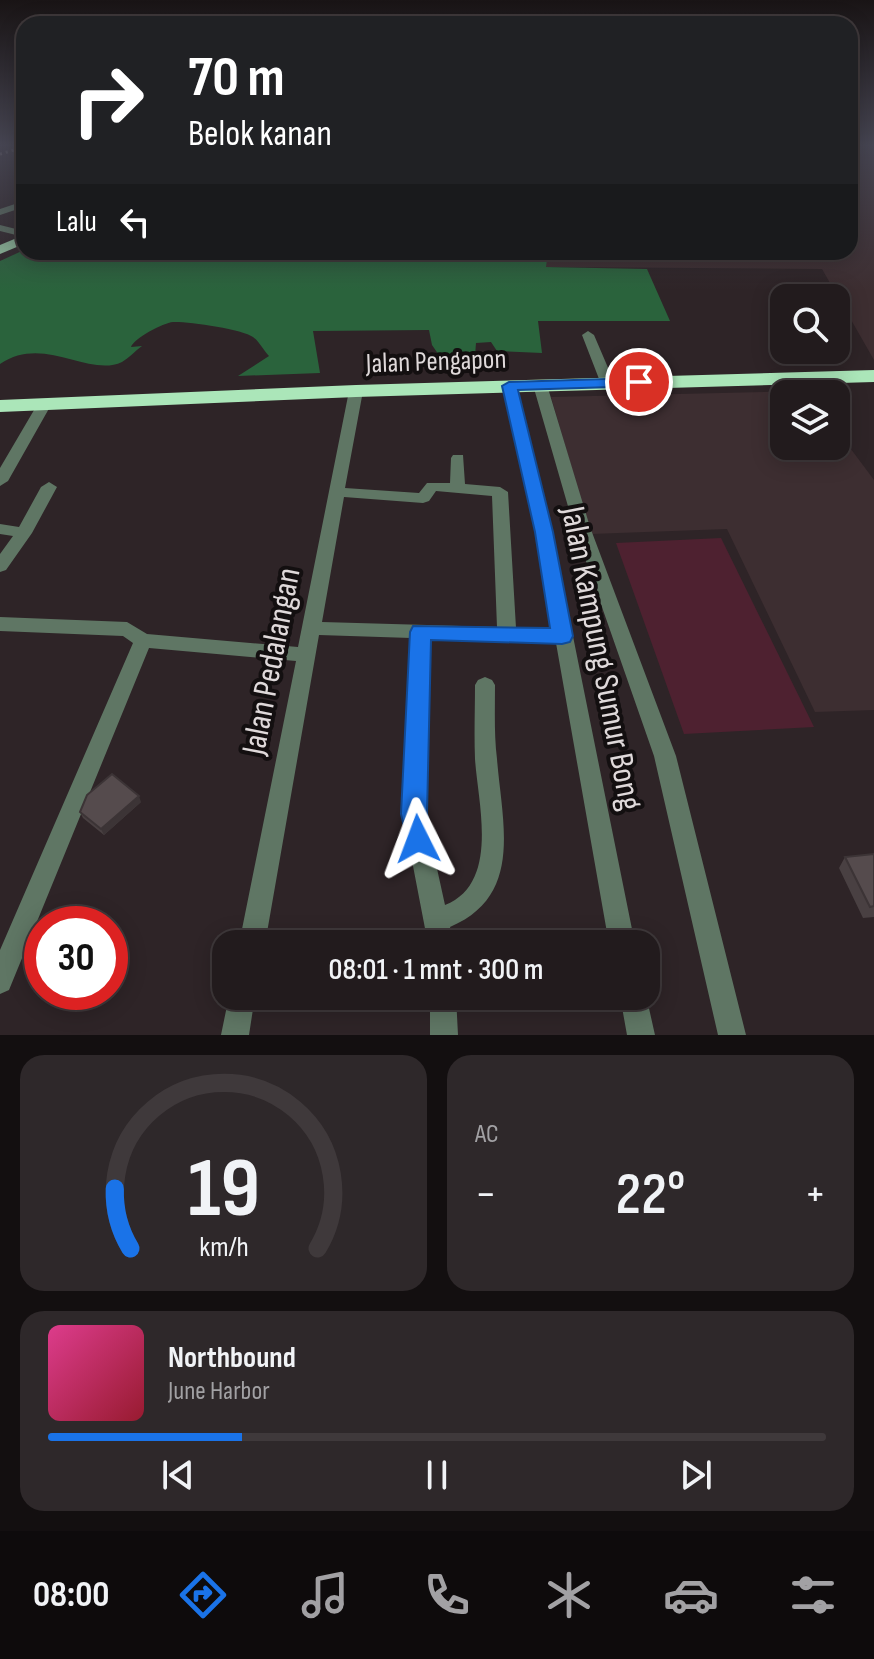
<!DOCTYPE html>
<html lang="id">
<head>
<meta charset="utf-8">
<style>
  body { margin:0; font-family:"Sofia Sans Condensed",sans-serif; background:#2e282a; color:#f1f3f6; height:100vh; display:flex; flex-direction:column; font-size:30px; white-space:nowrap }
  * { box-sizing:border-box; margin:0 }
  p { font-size:26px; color:#a2a1a4 }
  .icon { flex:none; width:44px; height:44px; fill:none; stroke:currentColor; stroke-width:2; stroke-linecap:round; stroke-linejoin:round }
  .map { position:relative; height:1035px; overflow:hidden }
  .panel { display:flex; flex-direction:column; gap:20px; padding:20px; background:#130f10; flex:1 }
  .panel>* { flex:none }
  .hud { position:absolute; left:16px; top:16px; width:842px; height:244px; border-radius:24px; box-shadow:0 4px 20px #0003,0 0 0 2px #3f393b; background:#202124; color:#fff; overflow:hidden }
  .buttons { position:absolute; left:770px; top:284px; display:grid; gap:16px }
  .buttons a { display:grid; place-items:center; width:80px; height:80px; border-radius:16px; background:#221b1d; box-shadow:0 4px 20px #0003,0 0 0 2px #3f393b; font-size:40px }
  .speed { position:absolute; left:24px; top:906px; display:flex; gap:16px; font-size:40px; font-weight:700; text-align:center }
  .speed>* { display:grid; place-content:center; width:104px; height:104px; border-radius:50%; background:#221b1d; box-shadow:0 4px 20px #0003,0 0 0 2px #3f393b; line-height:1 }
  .speed .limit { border:12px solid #d22; background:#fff; color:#111 }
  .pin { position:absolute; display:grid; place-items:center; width:68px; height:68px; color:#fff; margin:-34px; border:4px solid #fff; border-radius:50%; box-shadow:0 2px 8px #0007 }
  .me { position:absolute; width:88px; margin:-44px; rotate:357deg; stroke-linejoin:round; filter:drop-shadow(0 0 6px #0008) }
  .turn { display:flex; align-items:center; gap:28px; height:168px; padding:0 40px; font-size:36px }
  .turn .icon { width:104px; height:104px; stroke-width:2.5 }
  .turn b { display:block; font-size:56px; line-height:68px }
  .then { display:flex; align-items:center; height:76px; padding:0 40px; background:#0003; gap:16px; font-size:30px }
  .big { font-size:60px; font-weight:600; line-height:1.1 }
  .panel .widget { flex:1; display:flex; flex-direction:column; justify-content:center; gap:12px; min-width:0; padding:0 28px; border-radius:24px; background:#2e282a }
  .panel .dial { align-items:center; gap:0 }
  .dial svg { height:208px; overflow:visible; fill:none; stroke:#3f393b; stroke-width:7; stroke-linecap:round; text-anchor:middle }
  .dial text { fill:#f1f3f6; stroke:none }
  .song { display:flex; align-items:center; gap:24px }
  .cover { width:96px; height:96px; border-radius:12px; background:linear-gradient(135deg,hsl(330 70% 55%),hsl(350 70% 35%)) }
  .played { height:8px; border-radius:4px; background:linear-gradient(90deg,#1a73e8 25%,#3f393b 25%) }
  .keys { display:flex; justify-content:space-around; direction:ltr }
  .heat { display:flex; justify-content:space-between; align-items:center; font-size:44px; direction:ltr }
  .panel .tiles { flex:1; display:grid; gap:20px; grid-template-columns:1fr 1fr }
  .widget:last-child { grid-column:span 2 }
  .trip { position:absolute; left:212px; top:930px; width:448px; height:80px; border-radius:24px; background:#221b1d; box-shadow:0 4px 20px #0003,0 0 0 2px #3f393b; font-weight:600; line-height:80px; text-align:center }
  .tab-bar { display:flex; height:128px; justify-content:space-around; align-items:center; background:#0e0b0c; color:#a2a1a4 }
  .tab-bar .icon { width:56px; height:56px }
  .tab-bar .selected { color:#1a73e8 }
  .tab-bar b { font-size:36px; color:#f1f3f6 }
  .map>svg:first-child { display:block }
  .built { fill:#3d2e31 }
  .green { fill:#4e2130 }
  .water { fill:#2a633c }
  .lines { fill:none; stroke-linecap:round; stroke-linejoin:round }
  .street { fill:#5f7664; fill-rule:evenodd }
  .primary { fill:#95c6a1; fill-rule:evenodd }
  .highway { fill:#abe6b9; fill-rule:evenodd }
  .rail { stroke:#c9c2c3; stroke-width:3; stroke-dasharray:2 4; stroke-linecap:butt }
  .wall { fill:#494042 }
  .shaded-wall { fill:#3c3436 }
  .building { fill:#554b4d; stroke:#3c3436; stroke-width:2 }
  .route { fill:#1a73e8; stroke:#114b97; stroke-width:2 }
  .labels { text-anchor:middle; stroke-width:8; stroke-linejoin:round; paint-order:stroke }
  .street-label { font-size:28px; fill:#dfd9da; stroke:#130f10 }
  .near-street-label { font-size:34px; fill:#dfd9da; stroke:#130f10 }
</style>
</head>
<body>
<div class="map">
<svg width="874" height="1035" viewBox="0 0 874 1035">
  <rect width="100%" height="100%" fill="#2e2427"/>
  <path class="built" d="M 850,145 L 874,145 L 874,360 L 822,269 L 545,267 L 548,252 L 850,252 Z
    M 808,391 L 810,394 L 784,394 L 784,446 L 836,446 L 836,429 L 874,480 L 874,710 L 815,712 L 727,529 L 591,534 L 551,397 Z"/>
  <path class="green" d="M 721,538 L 814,727 L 684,734 L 616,543 Z"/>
  <path class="water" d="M 24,250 L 548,252 L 546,267 L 647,269 L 670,321 L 538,321 L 542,353 L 497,351 L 491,342 L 476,343 L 475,356 L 463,358 L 462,364 L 445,364 L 432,345 L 429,330 L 313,331 L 320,373 L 238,376 L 269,356 C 264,351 259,341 253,337 C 243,329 185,321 173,322 C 163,323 134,338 131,347 L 142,346 C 135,351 129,358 122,362 C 89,378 44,334 0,364 L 0,261 Z"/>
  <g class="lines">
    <path class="street" d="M 24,201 L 24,207 L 0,215 L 0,209 Z
      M 0,225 L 24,231 L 24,237 L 0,231 Z
      M 588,331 L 594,335 L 615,384 L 613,387 L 608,388 L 601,384 L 582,335 Z
      M 540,381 L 547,385 L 590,527 L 676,756 L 746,1035 L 718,1035 L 654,756 L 574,527 L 533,385 Z
      M 509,382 L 516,386 L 552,532 L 635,944 L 609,944 L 556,643 L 430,639 L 425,814 L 445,905 C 500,883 478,804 475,759 C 474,734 475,710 475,685 L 478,680 L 485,677 L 492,680 L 495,685 C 495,710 494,735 497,759 C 502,823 524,896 450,927 L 454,944 L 428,944 L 403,814 L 411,638 L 319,635 L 265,944 L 239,944 L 296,661 L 149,648 L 9,990 L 0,994 L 0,950 L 133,643 L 123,636 L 0,631 L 0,617 L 127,622 L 147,634 L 298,647 L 349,391 L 356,387 L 363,391 L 345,488 L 419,493 L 427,483 L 450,483 L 451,458 L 453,455 L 463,455 L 465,484 L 500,487 L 508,492 L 516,628 L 553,629 L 536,532 L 502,386 ZM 436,491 L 492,496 L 497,627 L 322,622 L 344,497 L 423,503 L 429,501 Z
      M 44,401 L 51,405 L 8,481 L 0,486 L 0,468 L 37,405 Z
      M 49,482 L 57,487 L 32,533 L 6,570 L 0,572 L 0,554 L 13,536 L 0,534 L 0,524 L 19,527 L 41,487 Z
      M 229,996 L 255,996 L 249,1035 L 221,1035 Z
      M 430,996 L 456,996 L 458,1035 L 430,1035 Z
      M 620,996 L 646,995 L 655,1035 L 627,1035 Z"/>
    <path class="primary" d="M 24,235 L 24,244 L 0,254 L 0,245 Z"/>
    <path class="highway" d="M 874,370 L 874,382 L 356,397 L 0,412 L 0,400 L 356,385 Z"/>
    <path class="rail" d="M 0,154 L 24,147"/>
  </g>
  <path class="wall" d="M 141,802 L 104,835 L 83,818 L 80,812 Z
    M 874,854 L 874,917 L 863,918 L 839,868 L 845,857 Z"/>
  <path class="shaded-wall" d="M 139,796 L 141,802 L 104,835 L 101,829 Z"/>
  <path class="building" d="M 112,774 L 139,796 L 101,829 L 80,812 L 87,795 Z
    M 874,854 L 874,906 L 870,907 L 845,857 Z"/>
  <linearGradient id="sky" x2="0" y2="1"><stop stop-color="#191415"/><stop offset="0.5" stop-color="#464552"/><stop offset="1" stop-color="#464552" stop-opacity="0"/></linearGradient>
  <rect width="874" height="290" fill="url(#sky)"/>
  <path class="route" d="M 639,378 L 644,379 L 644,386 L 518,390 L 553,532 L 573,636 L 570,642 L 562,644 L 431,640 L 427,814 L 431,839 L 427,848 L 418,851 L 409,848 L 401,814 L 410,632 L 413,626 L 550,628 L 535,532 L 502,386 L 509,382 Z"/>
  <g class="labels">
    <g class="street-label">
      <text transform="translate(436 360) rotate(-2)" y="10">Jalan Pengapon</text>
    </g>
    <g class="near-street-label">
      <text transform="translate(603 658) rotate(79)" y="12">Jalan Kampung Sumur Bong</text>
      <text transform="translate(270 661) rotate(-79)" y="12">Jalan Pedalangan</text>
    </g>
  </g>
</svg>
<div class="buttons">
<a><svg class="icon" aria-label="search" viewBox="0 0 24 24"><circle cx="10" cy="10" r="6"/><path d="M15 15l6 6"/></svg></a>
<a><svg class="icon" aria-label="layers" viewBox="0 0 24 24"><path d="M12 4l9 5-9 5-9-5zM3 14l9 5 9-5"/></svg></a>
</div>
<div class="speed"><div class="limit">30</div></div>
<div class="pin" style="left:639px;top:382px;background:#d93025"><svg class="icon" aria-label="arrive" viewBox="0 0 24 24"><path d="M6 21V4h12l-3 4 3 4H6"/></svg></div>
<svg class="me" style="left:418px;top:839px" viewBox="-20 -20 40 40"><path d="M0-17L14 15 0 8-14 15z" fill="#1a73e8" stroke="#fff" stroke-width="4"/></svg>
<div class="trip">08:01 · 1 mnt · 300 m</div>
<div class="hud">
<div class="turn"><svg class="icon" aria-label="right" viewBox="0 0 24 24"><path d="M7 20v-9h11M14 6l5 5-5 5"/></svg><div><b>70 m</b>Belok kanan</div></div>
<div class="then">Lalu<svg class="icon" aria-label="left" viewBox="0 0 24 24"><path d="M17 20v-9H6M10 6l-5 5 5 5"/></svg></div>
</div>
</div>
<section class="panel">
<div class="tiles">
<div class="widget dial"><svg viewBox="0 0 100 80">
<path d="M14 69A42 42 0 1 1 86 69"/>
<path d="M14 69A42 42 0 0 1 8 46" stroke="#1a73e8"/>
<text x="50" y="56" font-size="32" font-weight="700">19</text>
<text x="50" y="72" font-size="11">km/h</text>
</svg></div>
<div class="widget"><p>AC</p>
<div class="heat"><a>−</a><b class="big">22°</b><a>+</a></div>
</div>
<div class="widget">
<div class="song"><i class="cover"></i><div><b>Northbound</b><p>June Harbor</p></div></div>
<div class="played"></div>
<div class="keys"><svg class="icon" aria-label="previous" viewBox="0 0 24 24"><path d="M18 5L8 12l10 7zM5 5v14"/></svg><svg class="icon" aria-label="pause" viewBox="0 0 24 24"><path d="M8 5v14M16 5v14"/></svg><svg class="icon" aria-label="next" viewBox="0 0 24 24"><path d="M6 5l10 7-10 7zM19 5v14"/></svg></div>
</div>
</div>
</section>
<nav class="tab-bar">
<b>08:00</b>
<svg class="icon selected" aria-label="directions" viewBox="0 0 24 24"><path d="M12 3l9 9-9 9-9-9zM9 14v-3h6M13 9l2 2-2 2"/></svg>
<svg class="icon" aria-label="music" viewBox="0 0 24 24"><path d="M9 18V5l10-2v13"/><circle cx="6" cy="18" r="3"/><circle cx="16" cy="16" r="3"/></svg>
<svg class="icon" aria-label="phone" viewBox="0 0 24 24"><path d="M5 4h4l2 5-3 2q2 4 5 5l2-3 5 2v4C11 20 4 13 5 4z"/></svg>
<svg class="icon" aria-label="climate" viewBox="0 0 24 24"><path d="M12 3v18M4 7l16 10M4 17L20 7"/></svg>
<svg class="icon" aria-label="car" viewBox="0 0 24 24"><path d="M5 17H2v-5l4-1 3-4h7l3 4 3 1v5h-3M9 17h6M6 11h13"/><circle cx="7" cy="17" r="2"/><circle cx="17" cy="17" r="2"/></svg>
<svg class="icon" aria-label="filters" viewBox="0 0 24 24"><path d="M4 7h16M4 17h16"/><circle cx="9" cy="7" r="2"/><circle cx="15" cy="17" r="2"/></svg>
</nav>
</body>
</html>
